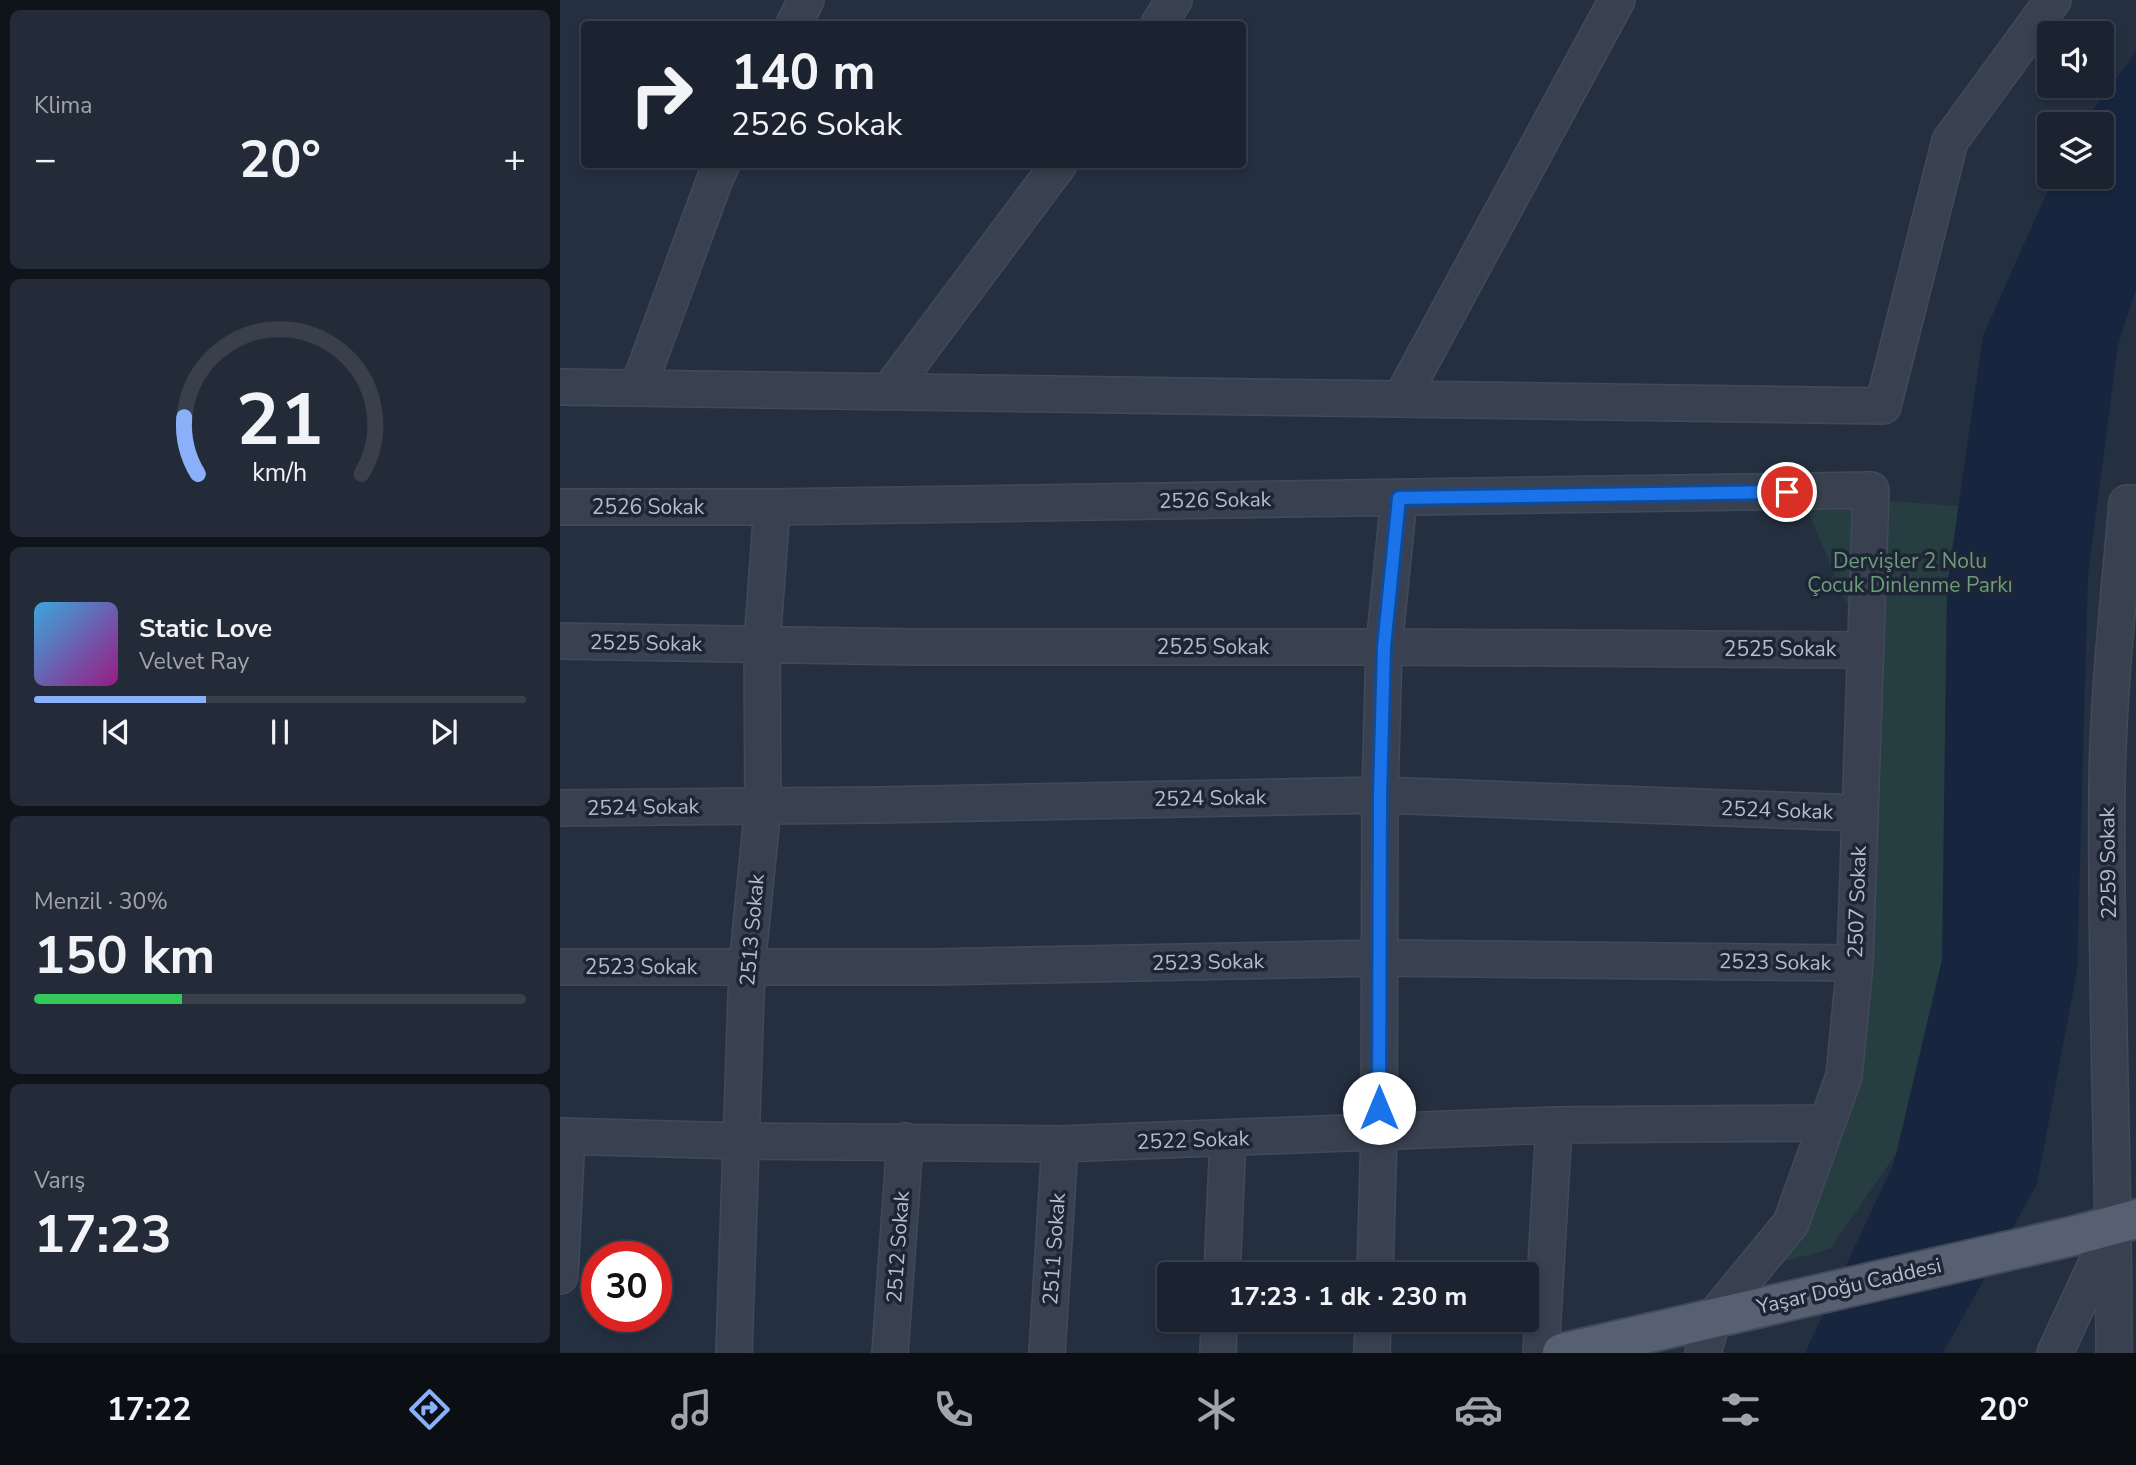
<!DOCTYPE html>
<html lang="tr">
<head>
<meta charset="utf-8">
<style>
  body { margin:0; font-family:"Nunito Sans",sans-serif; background:#242b38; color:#f1f3f6; height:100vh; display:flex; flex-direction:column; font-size:26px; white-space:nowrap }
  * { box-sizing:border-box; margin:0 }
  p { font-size:23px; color:#a0a4ab }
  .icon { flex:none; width:38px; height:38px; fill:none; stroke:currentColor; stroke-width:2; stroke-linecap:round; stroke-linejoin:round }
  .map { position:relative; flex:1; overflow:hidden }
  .sheet { display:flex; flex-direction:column; gap:10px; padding:10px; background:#0f131a; width:560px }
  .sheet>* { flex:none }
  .guide { position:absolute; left:21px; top:21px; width:665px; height:147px; border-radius:7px; box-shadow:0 4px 10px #0003,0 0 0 2px #39404c; background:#1b2330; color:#f1f3f6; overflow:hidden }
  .tools { position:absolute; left:1477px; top:21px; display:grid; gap:14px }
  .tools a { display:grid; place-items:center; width:77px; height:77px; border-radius:7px; background:#1b2330; box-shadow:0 4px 10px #0003,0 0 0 2px #39404c; font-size:35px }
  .speed { position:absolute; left:21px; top:1241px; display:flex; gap:14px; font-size:35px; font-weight:700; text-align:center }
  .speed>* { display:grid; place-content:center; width:91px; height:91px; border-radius:50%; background:#1b2330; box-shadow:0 4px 10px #0003,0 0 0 2px #39404c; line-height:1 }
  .speed .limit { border:10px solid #d22; background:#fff; color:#111 }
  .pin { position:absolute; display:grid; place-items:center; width:60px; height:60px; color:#fff; margin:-30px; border:4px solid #fff; border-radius:50%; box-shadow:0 2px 7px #0007 }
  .me { position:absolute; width:77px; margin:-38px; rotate:0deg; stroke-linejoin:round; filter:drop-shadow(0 0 5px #0008) }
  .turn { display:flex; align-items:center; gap:24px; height:147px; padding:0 35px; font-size:32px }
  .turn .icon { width:91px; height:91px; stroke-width:2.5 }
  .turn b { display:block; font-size:49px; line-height:60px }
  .big { font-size:52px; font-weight:700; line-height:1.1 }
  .sheet .widget { flex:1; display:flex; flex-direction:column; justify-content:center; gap:10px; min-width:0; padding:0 24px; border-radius:10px; background:#242b38 }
  .sheet .dial { align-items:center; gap:0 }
  .dial svg { height:182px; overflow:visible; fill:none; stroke:#39404c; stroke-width:7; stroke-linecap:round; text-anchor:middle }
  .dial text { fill:#f1f3f6; stroke:none }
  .song { display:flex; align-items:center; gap:21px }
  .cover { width:84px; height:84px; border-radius:10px; background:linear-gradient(135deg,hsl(200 70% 55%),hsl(310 70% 35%)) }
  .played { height:7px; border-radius:4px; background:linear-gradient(90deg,#8ab0fa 35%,#39404c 35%) }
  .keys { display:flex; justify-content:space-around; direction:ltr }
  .heat { display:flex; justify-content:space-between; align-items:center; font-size:38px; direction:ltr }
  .charge { height:10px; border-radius:5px; background:linear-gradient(90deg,#34c759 30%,#39404c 0) }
  .trip { position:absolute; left:597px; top:1262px; width:382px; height:70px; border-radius:7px; background:#1b2330; box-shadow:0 4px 10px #0003,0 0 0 2px #39404c; font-weight:700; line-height:70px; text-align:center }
  .menu { display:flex; height:112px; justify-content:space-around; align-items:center; background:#0b0e13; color:#a0a4ab }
  .menu .icon { width:49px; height:49px }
  .menu .current { color:#8ab0fa }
  .menu b { font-size:32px; color:#f1f3f6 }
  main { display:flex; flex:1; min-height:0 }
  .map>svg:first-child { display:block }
  .green { fill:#263d41 }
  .water { fill:#17253f }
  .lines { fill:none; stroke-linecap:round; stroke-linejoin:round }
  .minor-casing { stroke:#424a59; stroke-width:38 }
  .major-casing { stroke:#424a59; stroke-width:42 }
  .minor { stroke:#394150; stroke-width:35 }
  .major { stroke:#576070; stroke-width:38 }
  .route-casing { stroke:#114b97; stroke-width:18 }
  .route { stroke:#1a73e8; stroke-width:12 }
  .labels { text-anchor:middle; stroke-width:7; stroke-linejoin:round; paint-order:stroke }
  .street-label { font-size:21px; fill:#b5bccb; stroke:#1e2635 }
  .park-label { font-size:21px; fill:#6c9c79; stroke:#1e2635 }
</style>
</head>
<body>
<main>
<section class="sheet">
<div class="widget"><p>Klima</p>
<div class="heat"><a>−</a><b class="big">20°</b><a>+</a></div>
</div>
<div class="widget dial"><svg viewBox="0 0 100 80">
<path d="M14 69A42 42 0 1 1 86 69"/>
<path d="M14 69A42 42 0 0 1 8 44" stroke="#8ab0fa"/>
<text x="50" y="56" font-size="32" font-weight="700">21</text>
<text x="50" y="72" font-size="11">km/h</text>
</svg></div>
<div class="widget">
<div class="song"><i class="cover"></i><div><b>Static Love</b><p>Velvet Ray</p></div></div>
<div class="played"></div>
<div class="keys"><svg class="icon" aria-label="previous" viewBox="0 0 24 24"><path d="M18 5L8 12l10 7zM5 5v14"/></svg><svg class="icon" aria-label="pause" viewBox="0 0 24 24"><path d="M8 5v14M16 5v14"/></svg><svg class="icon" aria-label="next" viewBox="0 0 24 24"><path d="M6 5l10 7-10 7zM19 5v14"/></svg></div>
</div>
<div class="widget"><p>Menzil · 30%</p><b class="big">150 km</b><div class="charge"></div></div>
<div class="widget"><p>Varış</p><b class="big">17:23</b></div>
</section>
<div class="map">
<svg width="1576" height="1353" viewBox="0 0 1576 1353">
  <rect width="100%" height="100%" fill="#242f40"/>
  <path class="green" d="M 1241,494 L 1423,508 L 1412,867 L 1365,1112 L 1270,1249 L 1219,1263 L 1278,1094 L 1306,650 Z"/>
  <path class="water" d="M 1576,51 L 1576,289 L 1558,345 L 1528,574 L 1517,970 L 1477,1184 L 1383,1353 L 1245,1353 L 1334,1163 L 1382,960 L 1387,586 L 1423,336 L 1494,177 L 1542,177 L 1542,124 L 1523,124 Z"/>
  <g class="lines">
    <defs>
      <path id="minor" d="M 234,24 L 246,0
        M 599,24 L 614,0
        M 0,387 L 1323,406 L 1390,141 L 1493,0
        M 78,388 L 155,179 L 162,164
        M 330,390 L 499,164
        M 841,399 L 1057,0
        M 0,507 L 212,507 L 1311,490 L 1295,963 L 1284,1076 L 1231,1223 L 1153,1318 L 1143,1353
        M 0,641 L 353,647 L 824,647 L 1306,650
        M 0,808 L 318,805 L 820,795 L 1300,813
        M 0,967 L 376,967 L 819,958 L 1295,963
        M 0,1136 L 181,1141 L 500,1144 L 994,1125 L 1267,1123
        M 662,1274 L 668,1139
        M 815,1274 L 819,1134 L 820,795 L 824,647 L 839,498
        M 0,1276 L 7,1136
        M 174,1353 L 187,967 L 203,806 L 202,644 L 212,507
        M 330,1353 L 345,1141
        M 487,1353 L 500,1144
        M 658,1353 L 659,1320
        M 812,1353 L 813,1320
        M 981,1353 L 994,1125
        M 1495,1353 L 1550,1234
        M 1554,1353 C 1554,1164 1545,976 1547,787 C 1548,692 1559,597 1567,503 L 1576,503"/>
      <path id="major" d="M 1002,1353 L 1513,1236 L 1576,1219"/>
    </defs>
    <use href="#minor" class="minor-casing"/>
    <use href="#major" class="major-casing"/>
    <use href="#minor" class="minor"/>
    <use href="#major" class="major"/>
  </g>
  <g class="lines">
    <defs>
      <path id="route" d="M 819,1108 L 820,795 L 824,647 L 839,498 L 1227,492"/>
    </defs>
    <use href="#route" class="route-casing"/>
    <use href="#route" class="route"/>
  </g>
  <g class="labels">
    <g class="street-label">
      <text transform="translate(655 500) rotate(-1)" y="7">2526 Sokak</text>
      <text x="88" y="514">2526 Sokak</text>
      <text transform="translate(86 643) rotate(1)" y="7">2525 Sokak</text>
      <text x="653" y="654">2525 Sokak</text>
      <text x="1220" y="656">2525 Sokak</text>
      <text transform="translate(650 798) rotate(-1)" y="7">2524 Sokak</text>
      <text transform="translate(83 807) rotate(-1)" y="7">2524 Sokak</text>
      <text transform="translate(1217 810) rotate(2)" y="7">2524 Sokak</text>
      <text transform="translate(1548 863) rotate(-91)" y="7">2259 Sokak</text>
      <text transform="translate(1297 902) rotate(-88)" y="7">2507 Sokak</text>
      <text transform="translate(192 930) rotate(-85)" y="7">2513 Sokak</text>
      <text transform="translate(648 962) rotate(-1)" y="7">2523 Sokak</text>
      <text transform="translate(1215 962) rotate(1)" y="7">2523 Sokak</text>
      <text x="81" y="974">2523 Sokak</text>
      <text transform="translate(633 1140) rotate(-2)" y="7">2522 Sokak</text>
      <text transform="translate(338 1247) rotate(-86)" y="7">2512 Sokak</text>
      <text transform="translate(494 1249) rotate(-86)" y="7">2511 Sokak</text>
      <text transform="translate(1289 1286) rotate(-13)" y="7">Yaşar Doğu Caddesi</text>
    </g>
    <g class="park-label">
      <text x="1350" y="568">Dervişler 2 Nolu<tspan x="1350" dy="24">Çocuk Dinlenme Parkı</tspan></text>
    </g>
  </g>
</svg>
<div class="tools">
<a><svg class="icon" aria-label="sound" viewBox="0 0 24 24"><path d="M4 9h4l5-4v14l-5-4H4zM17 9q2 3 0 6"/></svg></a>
<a><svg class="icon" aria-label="layers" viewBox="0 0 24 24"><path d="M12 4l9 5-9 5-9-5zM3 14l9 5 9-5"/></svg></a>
</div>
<div class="speed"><div class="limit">30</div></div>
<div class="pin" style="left:1227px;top:492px;background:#d93025"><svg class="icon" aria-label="arrive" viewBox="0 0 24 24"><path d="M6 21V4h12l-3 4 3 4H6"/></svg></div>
<svg class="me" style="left:819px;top:1108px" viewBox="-20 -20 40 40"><circle r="19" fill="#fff"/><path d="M0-13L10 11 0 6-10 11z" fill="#1a73e8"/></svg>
<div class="trip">17:23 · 1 dk · 230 m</div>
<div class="guide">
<div class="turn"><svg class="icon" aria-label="right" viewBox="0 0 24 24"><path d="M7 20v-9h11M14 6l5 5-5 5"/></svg><div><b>140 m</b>2526 Sokak</div></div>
</div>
</div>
</main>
<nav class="menu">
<b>17:22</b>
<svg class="icon current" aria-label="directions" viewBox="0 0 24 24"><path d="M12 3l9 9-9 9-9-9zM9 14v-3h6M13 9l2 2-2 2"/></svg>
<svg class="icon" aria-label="music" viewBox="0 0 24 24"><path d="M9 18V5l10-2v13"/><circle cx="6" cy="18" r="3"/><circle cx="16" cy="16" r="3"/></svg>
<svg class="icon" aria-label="phone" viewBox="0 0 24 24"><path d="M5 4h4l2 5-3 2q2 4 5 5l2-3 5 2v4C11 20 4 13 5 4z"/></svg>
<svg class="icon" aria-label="climate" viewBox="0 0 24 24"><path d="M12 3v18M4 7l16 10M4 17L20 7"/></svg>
<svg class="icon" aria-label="car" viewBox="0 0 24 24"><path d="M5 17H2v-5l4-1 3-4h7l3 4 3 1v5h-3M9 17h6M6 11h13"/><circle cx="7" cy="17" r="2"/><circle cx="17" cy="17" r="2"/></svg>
<svg class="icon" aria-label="filters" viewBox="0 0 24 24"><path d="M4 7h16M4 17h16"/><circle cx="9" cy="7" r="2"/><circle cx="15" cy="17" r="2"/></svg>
<b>20°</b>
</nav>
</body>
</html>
